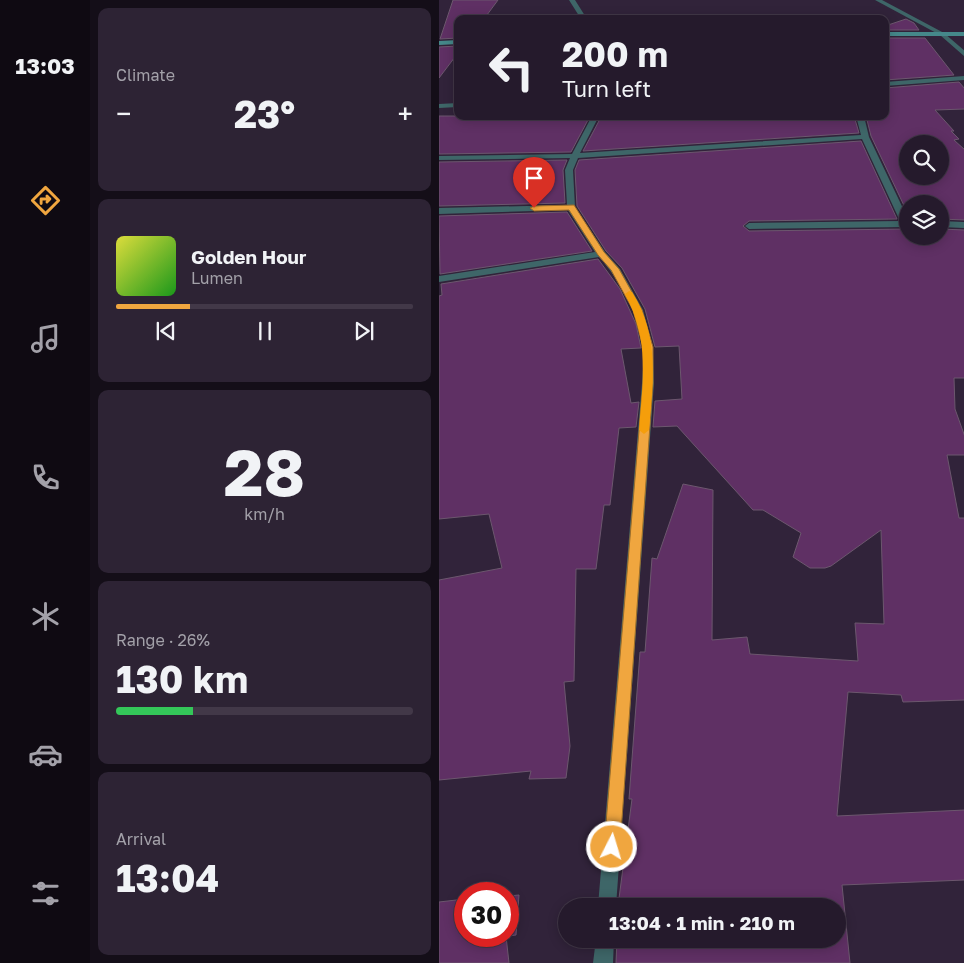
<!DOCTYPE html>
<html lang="en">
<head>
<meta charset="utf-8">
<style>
  body { margin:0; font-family:"Golos Text",sans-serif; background:#2d2334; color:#f1f3f6; height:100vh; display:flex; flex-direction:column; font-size:19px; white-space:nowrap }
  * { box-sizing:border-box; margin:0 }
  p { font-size:16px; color:#a3a1a9 }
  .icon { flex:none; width:28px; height:28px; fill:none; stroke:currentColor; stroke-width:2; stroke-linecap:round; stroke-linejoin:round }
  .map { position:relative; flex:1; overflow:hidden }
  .sheet { display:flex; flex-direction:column; gap:8px; padding:8px; background:#140e18; width:349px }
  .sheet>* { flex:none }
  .guide { position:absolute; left:15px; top:15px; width:435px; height:105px; border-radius:10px; box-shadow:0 2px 12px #0003,0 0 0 1px #423848; background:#251a2c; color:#f1f3f6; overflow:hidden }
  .tools { position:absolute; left:460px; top:135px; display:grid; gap:10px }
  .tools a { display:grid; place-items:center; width:50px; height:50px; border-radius:50%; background:#251a2c; box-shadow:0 2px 12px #0003,0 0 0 1px #423848; font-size:25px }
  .speed { position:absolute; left:15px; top:882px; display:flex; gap:10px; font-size:25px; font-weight:700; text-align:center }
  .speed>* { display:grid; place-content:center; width:65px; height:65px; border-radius:50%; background:#251a2c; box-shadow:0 2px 12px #0003,0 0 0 1px #423848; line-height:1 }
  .speed .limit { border:8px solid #d22; background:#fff; color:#111 }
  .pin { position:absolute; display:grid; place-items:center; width:42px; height:42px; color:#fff; margin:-51px -21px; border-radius:50% 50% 50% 0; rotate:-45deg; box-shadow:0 0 5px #0007 }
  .pin .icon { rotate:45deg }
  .me { position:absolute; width:55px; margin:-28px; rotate:5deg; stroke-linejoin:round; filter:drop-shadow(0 0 4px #0008) }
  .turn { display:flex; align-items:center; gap:18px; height:105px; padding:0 25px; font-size:22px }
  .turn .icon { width:65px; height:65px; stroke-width:2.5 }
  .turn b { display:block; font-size:35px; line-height:42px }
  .big { font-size:38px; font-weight:700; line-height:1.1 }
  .sheet .card { flex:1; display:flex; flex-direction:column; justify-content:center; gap:8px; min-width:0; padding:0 18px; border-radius:10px; background:#2d2334 }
  .sheet .dial { align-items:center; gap:0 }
  .dial b { font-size:65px; line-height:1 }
  .song { display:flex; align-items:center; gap:15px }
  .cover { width:60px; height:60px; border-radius:8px; background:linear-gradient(135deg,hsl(60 70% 55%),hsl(120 70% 35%)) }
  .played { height:5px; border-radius:2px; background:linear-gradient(90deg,#f0a63f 25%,#423848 25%) }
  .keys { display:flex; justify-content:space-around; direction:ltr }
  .heat { display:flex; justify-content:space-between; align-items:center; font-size:28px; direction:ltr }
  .charge { height:8px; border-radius:4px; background:linear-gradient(90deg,#34c759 26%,#423848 0) }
  .trip { position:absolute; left:119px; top:898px; width:288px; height:50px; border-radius:25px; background:#251a2c; box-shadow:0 2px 12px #0003,0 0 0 1px #423848; font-weight:700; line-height:50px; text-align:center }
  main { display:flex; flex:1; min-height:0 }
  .menu { display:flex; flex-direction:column; width:90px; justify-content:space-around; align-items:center; background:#0f0a12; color:#a3a1a9 }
  .menu .icon { width:35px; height:35px }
  .menu .current { color:#f0a63f }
  .menu b { font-size:22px; color:#f1f3f6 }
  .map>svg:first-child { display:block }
  .building { fill:#5f3064; stroke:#6c576e; fill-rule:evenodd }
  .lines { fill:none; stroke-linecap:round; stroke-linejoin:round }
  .street { fill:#3e6668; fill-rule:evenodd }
  .secondary { fill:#45888a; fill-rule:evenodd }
  .route { fill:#f0a63f; stroke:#9c6c29 }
  .slow { fill:#f59e0b }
</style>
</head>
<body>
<main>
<nav class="menu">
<b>13:03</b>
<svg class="icon current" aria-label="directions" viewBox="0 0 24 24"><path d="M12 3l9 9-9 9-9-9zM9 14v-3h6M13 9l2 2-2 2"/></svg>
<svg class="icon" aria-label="music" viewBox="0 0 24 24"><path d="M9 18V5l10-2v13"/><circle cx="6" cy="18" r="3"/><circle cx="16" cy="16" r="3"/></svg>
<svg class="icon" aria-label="phone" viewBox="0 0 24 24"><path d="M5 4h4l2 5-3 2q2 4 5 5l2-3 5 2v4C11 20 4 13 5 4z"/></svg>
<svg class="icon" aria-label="climate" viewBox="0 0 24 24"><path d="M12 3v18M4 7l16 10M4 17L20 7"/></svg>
<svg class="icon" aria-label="car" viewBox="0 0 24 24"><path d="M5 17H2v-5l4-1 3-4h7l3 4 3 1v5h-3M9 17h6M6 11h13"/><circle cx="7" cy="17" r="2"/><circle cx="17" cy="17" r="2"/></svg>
<svg class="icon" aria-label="filters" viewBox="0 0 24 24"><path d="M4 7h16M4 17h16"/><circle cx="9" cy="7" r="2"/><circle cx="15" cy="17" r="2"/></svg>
</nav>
<section class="sheet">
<div class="card"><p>Climate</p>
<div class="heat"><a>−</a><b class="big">23°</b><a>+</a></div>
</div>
<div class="card">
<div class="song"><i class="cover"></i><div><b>Golden Hour</b><p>Lumen</p></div></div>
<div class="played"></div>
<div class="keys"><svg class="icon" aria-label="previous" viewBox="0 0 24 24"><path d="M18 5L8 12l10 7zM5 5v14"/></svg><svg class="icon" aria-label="pause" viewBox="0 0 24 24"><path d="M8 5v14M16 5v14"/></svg><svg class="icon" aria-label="next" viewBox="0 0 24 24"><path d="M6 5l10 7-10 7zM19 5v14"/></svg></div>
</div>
<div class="card dial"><b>28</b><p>km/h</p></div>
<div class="card"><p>Range · 26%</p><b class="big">130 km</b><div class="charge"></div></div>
<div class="card"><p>Arrival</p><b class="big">13:04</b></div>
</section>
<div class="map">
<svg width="526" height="963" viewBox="0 0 526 963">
  <rect width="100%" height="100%" fill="#31233a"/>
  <path class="building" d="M 14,0 L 59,0 L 45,19 L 19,19 L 19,38 L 1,39 Z
    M 467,19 L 475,23 L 480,30 L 446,30 L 446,26 Z
    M 446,38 L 486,38 L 515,75 L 446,80 Z
    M 19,46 L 19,53 L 0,78 L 0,47 Z
    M 520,82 L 526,89 L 526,109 L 496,110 L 515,131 L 512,131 L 520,139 L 515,140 L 526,150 L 526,220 L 501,219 L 501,204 L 469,204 L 469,214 L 432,136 L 427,116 L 446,116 L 446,88 ZM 469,144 L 501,144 L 501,176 L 469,176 Z
    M 0,116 L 122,116 L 150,118 L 132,152 L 0,154 Z
    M 185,116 L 415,116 L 420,133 L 144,151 L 161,119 L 184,120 Z
    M 422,141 L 458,219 L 310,221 L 304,226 L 310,231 L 469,229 L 469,236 L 501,236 L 501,229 L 526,230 L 526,378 L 515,378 L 516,409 L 526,437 L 526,455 L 508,455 L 520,518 L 526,518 L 526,700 L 464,702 L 462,695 L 409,692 L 398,816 L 526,810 L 526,880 L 403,885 L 411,963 L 177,963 L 178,939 L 398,939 L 398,906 L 179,906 L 193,799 L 190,799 L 201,652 L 206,652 L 213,558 L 218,559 L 244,484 L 274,490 L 273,640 L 308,637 L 311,654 L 419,661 L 416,623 L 445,624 L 442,530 L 392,566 L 386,568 L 371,568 L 354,557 L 362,533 L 324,510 L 314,510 L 238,426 L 214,427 L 216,401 L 243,399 L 240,346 L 216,347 L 206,309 L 183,268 L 167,251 L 138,206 L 136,170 L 140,160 Z
    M 128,160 L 124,170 L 126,203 L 0,206 L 0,162 Z
    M 128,212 L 153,251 L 1,274 L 0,216 Z
    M 159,259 L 181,289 L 197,324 L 202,348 L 182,349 L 192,403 L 200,402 L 197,427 L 180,428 L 171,505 L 165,505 L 157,569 L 137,569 L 135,681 L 125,682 L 131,746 L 127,778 L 90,779 L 92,771 L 0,780 L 0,580 L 63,568 L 50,514 L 0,519 L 0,296 L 3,295 L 2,284 Z
    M 80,895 L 77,935 L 69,936 L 69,896 Z
    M 26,899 L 26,936 L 67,936 L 70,963 L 0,963 L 0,902 Z"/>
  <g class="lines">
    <path class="street" d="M 130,0 L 136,0 L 148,19 L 142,19 Z
      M 436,0 L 443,0 L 505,33 L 526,51 L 526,57 L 501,35 Z
      M 526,76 L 526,80 L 446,86 L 446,82 Z
      M 19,103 L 19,107 L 0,108 L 0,104 Z
      M 153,116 L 160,116 L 141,153 L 422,135 L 417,116 L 425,116 L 430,137 L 469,219 L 469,227 L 310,229 L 306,226 L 310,223 L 461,221 L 423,139 L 139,158 L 134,170 L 136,207 L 166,252 L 181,269 L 204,310 L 214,347 L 215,383 L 177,906 L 159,906 L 203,383 C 204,371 205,359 204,348 C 200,315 182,281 160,257 L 0,282 L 0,276 L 156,252 L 129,210 L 0,214 L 0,208 L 128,205 L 126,170 L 131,158 L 0,160 L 0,156 L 133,154 Z
      M 501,221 L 526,222 L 526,228 L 501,227 Z
      M 157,939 L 175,939 L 174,963 L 154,963 Z"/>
    <path class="secondary" d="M 446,32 L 526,32 L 526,36 L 446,36 Z
      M 19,40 L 19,44 L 0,45 L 0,41 Z"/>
  </g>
  <path class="route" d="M 135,205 L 165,252 L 180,269 L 203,310 L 214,347 L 214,383 L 181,847 L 178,852 L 173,854 L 167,852 L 165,847 L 204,383 L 204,347 L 194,310 L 172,270 L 159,255 L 130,210 L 95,211 L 91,208 L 95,206 Z"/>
  <path class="slow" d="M 190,291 L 193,292 C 221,336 214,382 210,430 L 205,434 L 200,430 C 204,380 211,341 186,294 Z"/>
</svg>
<div class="tools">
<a><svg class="icon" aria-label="search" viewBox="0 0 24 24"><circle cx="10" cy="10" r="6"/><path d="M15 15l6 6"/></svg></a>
<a><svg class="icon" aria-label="layers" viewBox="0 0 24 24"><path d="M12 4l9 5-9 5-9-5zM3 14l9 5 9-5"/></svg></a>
</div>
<div class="speed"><div class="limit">30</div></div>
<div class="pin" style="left:95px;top:208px;background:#d93025"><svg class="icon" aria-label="arrive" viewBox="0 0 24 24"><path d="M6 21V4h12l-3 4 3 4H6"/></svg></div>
<svg class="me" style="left:173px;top:847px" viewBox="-20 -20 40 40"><circle r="17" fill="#f0a63f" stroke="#fff" stroke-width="3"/><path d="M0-11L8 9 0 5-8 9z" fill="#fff"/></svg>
<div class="trip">13:04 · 1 min · 210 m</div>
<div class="guide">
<div class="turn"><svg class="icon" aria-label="left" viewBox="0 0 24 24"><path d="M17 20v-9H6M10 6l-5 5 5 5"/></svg><div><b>200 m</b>Turn left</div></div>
</div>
</div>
</main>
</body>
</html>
